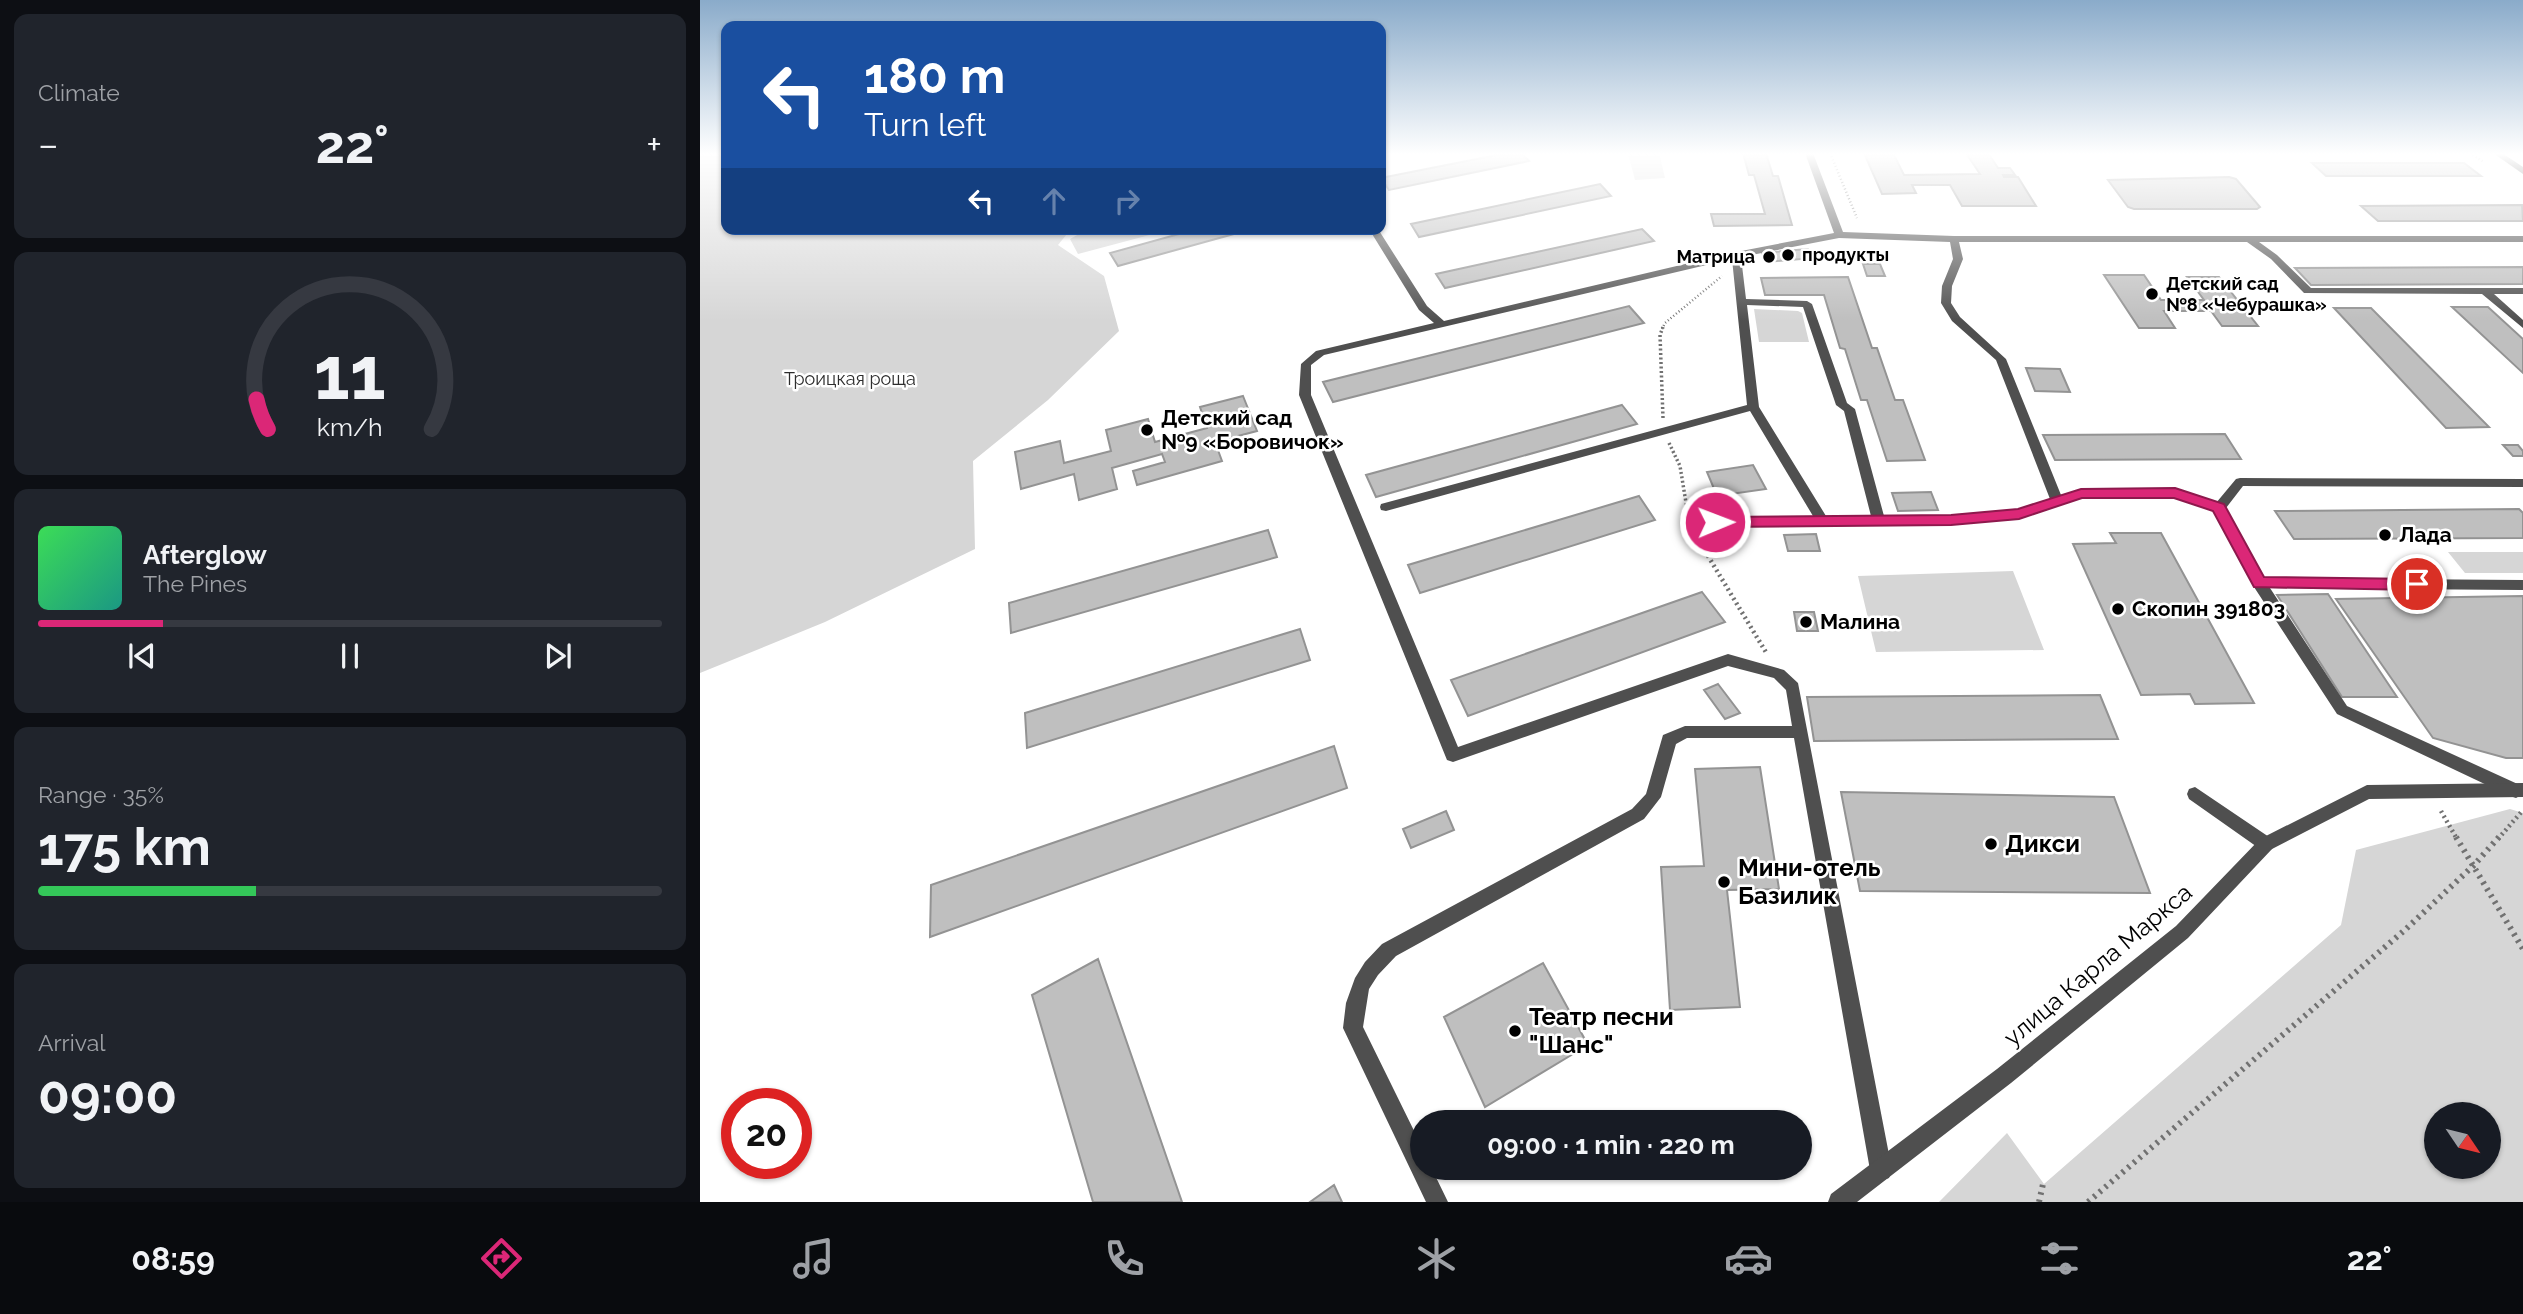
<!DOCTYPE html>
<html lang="en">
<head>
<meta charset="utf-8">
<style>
  body { margin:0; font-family:Raleway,sans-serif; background:#20242c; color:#f1f3f6; height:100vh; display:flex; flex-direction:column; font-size:26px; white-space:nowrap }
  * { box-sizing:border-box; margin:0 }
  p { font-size:23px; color:#9ea1a6 }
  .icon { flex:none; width:38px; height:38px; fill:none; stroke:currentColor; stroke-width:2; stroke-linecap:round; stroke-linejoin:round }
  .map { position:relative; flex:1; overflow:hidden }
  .drawer { display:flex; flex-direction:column; gap:14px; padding:14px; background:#0d0f14; width:700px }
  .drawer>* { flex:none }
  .guide { position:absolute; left:21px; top:21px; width:665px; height:214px; border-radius:14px; box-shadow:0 2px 5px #0004; background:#1a4fa0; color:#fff; overflow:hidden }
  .needle { width:46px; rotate:125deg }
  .fabs { position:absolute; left:1724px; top:1102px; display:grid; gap:14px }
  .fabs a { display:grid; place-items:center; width:77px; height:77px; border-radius:50%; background:#171b24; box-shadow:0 2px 5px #0004; font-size:35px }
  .speed { position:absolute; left:21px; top:1088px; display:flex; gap:14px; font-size:35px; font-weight:700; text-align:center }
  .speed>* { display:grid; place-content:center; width:91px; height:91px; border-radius:50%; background:#171b24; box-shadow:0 2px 5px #0004; line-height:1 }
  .speed .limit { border:10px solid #d22; background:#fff; color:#111 }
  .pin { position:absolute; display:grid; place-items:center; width:60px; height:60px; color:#fff; margin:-30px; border:4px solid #fff; border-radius:50%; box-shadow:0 2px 7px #0007 }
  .me { position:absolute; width:77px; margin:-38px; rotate:89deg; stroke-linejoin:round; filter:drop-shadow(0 0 5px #0008) }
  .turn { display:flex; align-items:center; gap:24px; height:147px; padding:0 28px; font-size:32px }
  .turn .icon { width:91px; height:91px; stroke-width:2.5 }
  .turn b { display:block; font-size:49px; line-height:60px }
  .lanes { display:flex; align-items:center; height:66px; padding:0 28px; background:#0003; justify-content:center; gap:35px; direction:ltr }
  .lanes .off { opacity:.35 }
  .big { font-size:52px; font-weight:700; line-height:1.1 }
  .drawer .widget { flex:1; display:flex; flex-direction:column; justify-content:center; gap:10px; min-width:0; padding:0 24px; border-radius:14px; background:#20242c }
  .drawer .dial { align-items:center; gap:0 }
  .dial svg { height:182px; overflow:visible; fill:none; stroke:#363941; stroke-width:7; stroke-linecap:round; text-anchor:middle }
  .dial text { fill:#f1f3f6; stroke:none }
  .song { display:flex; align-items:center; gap:21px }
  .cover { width:84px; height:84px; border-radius:10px; background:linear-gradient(135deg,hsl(130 70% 55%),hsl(170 70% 35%)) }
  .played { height:7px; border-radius:4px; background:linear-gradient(90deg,#db2777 20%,#363941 20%) }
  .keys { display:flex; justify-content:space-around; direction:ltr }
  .heat { display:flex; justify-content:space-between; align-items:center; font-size:38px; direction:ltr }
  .charge { height:10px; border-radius:5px; background:linear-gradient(90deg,#34c759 35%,#363941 0) }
  .trip { position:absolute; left:710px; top:1110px; width:402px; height:70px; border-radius:35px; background:#171b24; box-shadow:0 2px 5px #0004; font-weight:700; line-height:70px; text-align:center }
  .tab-bar { display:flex; height:112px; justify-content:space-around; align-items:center; background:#090b0e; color:#9ea1a6 }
  .tab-bar .icon { width:49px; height:49px }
  .tab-bar .current { color:#db2777 }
  .tab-bar b { font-size:32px; color:#f1f3f6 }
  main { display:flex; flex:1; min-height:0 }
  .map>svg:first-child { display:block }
  .green { fill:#d6d6d6; fill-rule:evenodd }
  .building { fill:#bfbfbf; stroke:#939393; stroke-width:2 }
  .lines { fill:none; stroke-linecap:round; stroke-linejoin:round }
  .path-far3 { stroke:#717171; stroke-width:2.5; stroke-dasharray:1 2.5; stroke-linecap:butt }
  .path-far2 { stroke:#717171; stroke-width:3.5; stroke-dasharray:2 2.5; stroke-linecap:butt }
  .path-far1 { stroke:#717171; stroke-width:4.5; stroke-dasharray:2 3.5; stroke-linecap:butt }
  .path { stroke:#717171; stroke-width:6; stroke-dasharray:2.5 5; stroke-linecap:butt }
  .service { fill:#4f4f4f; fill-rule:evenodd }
  .minor { fill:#4f4f4f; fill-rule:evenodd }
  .secondary { fill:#1c1c1c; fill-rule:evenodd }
  .route { fill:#db2777; stroke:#8e194d; stroke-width:2 }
  .poi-dot { fill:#000; stroke:#fff; stroke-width:2.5 }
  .labels { text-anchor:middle; stroke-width:5; stroke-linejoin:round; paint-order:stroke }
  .far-poi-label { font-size:18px; font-weight:bold; fill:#000; stroke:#fff; text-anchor:start }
  .far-park-label { font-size:18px; fill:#2d2d2d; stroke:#fff }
  .poi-label { font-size:21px; font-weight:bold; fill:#000; stroke:#fff; text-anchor:start }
  .near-poi-label { font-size:24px; font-weight:bold; fill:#000; stroke:#fff; text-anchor:start }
  .near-street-label { font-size:24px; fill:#000; stroke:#fff }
</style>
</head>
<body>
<main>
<section class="drawer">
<div class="widget"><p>Climate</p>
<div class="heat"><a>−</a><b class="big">22°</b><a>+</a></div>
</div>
<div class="widget dial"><svg viewBox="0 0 100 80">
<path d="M14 69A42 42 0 1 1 86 69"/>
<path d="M14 69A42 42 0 0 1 9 56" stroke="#db2777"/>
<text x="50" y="56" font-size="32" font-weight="700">11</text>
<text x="50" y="72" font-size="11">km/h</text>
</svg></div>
<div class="widget">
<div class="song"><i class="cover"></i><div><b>Afterglow</b><p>The Pines</p></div></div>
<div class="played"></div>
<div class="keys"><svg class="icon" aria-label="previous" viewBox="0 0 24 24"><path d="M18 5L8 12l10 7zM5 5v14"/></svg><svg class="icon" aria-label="pause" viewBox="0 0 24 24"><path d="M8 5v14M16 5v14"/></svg><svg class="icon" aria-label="next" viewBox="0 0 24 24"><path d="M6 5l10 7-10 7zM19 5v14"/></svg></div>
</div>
<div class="widget"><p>Range · 35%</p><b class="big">175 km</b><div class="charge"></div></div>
<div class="widget"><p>Arrival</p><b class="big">09:00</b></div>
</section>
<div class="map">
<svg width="1823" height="1202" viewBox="0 0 1823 1202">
  <rect width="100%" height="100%" fill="#fff"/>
  <path class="green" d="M 0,153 L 26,153 L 26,229 L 371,229 L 358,245 L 404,276 L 419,331 L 348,400 L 273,461 L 275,549 L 125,622 L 0,673 Z
    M 928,153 L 959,153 L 965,178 L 935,180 Z
    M 388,229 L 472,229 L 378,254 L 370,239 Z
    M 1054,309 L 1098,311 L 1102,313 L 1109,342 L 1059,342 Z
    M 1748,552 L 1823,552 L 1823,573 L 1765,573 Z
    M 1313,571 L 1344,650 L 1176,652 L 1158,576 Z
    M 1810,809 L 1823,813 L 1823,1202 L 1239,1202 L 1307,1133 L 1344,1184 L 1641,925 L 1656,850 ZM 1736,1115 L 1788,1115 L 1788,1167 L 1736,1167 Z"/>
  <path class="building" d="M 807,153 L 821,153 L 829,161 L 689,190 L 681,178 Z
    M 1043,153 L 1066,153 L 1073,176 L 1078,176 L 1092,225 L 1014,226 L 1011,214 L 1065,214 L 1054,175 L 1049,175 Z
    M 1164,153 L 1193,153 L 1204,175 L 1280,174 L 1266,153 L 1288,153 L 1298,168 L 1310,168 L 1315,175 L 1303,175 L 1304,177 L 1318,177 L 1336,206 L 1262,206 L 1250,185 L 1212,185 L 1216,193 L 1182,194 Z
    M 1612,163 L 1764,163 L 1781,176 L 1626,176 Z
    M 1529,177 L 1536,179 L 1560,207 L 1557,209 L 1434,209 L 1428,207 L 1408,180 Z
    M 900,184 L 911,196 L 719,237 L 711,224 Z
    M 1822,205 L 1823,221 L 1678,221 L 1661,206 Z
    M 497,229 L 552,229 L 418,266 L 410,253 Z
    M 942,229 L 954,241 L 745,288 L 736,274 Z
    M 1108,249 L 1114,258 L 1066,262 L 1062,253 Z
    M 1163,264 L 1180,264 L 1185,276 L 1167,276 Z
    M 1823,267 L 1823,284 L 1611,285 L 1595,268 Z
    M 1404,275 L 1444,275 L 1461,300 L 1504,300 L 1487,277 L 1519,277 L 1558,326 L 1522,326 L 1511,311 L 1464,311 L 1475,328 L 1439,328 Z
    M 1148,277 L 1172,348 L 1177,348 L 1195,400 L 1203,400 L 1225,460 L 1187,461 L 1167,400 L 1161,400 L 1145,349 L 1140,348 L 1124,295 L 1065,295 L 1061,278 Z
    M 929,306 L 944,323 L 633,402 L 623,382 Z
    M 1752,307 L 1788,307 L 1823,339 L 1823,373 Z
    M 1634,308 L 1671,308 L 1789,427 L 1746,428 Z
    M 1326,368 L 1360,369 L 1370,392 L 1335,391 Z
    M 543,396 L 557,431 L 515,442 L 522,461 L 437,485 L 433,471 L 465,462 L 462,454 L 412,468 L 417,489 L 379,500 L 374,474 L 321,489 L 315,452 L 360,441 L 364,463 L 411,451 L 406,430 L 448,419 L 455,442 L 507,428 L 500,407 Z
    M 922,405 L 937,424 L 676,497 L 666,475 Z
    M 1525,434 L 1541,459 L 1355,460 L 1343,435 Z
    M 1803,445 L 1818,445 L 1823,451 L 1823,456 L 1813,456 Z
    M 1053,465 L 1066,489 L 1017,496 L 1007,472 Z
    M 1231,492 L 1238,510 L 1198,511 L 1192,493 Z
    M 939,496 L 955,520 L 720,593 L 708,565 Z
    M 1819,509 L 1823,513 L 1823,538 L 1594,539 L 1575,511 Z
    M 568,530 L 577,557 L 311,633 L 309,603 Z
    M 1410,533 L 1461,533 L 1554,703 L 1495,704 L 1490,694 L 1441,695 L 1373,544 L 1416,543 Z
    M 1116,534 L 1120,551 L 1088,551 L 1084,535 Z
    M 1002,592 L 1025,622 L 768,716 L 751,680 Z
    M 1628,594 L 1697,697 L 1642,697 L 1577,595 Z
    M 1823,596 L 1823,758 L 1806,758 L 1733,738 L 1636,599 Z
    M 1094,612 L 1114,612 L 1118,631 L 1097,631 Z
    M 600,629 L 610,660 L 327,748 L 325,713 Z
    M 1018,684 L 1040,713 L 1025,719 L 1004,690 Z
    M 1400,695 L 1418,739 L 1114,741 L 1107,697 Z
    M 634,746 L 647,788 L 230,937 L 231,885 Z
    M 1060,767 L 1079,889 L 1027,890 L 1040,1007 L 970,1010 L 961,867 L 1004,866 L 995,769 Z
    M 1141,792 L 1414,797 L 1450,893 L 1160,891 Z
    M 746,811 L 754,830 L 711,848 L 703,829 Z
    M 398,959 L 482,1202 L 393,1202 L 332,995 Z
    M 843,963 L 888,1045 L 785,1107 L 744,1017 Z
    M 634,1185 L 642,1202 L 610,1202 Z"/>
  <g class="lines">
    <path class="path-far3" d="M 1130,153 L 1157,218
      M 1770,153 L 1784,162
      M 962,329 L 965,323 L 1022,276"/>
    <path class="path-far2" d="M 963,418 L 960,335 L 963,327
      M 969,443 L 980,466 L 990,527 L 1006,553"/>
    <path class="path-far1" d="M 1005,551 L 1067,654
      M 1741,811 L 1757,839
      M 1798,839 L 1823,810"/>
    <path class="path" d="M 1756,837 L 1823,949
      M 1339,1202 L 1343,1184
      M 1388,1202 L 1706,929 L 1774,865 L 1799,837"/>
    <path class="service" d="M 1105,153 L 1113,153 L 1143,232 L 1254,236 L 1823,236 L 1823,242 L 1559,242 L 1577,255 L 1611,288 L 1823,288 L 1823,294 L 1794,294 L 1823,320 L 1823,328 L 1782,294 L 1604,293 L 1571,259 L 1547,242 L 1259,242 L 1263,259 L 1252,286 L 1251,303 L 1260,317 L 1306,359 L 1361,495 L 1381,489 L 1475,489 L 1516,503 L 1536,479 L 1540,478 L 1823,479 L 1823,487 L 1543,486 L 1526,508 L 1563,578 L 1823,580 L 1823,590 L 1570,588 L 1647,706 L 1822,786 L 1823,794 L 1816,798 L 1810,796 L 1637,714 L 1554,587 L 1514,511 L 1474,497 L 1382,497 L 1319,518 L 1251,524 L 1010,525 L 1009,522 L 1015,518 L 1113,516 L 1050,411 L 686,511 L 681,510 L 680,507 L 681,504 L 1047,405 L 1032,259 L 624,355 L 611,365 L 611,395 L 758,747 L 1028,654 L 1084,670 L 1098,683 L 1192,1170 L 1189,1178 L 1181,1181 L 1173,1178 L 1170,1170 L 1094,738 L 987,738 L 976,744 L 961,797 L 944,819 L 696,956 L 678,975 L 669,989 L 663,1027 L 723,1149 L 723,1167 L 731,1167 L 748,1202 L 726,1202 L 643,1028 L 646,1003 L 655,978 L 665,962 L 682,944 L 932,809 L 946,794 L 963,735 L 985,726 L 1092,726 L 1086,690 L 1074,678 L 1028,666 L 753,762 L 747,760 L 599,395 L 601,364 L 616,351 L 734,323 L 719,310 L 669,229 L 678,229 L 727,306 L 744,321 L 1036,252 L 1134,233 ZM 1139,238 L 1250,242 L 1253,259 L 1242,286 L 1241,303 L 1252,321 L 1296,360 L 1350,499 L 1318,510 L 1251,516 L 1184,516 L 1155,409 L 1147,403 L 1112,304 L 1107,301 L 1046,299 L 1041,257 ZM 1047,305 L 1103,307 L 1136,405 L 1144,411 L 1171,516 L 1126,516 L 1059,407 Z
      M 1495,787 L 1572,839 L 1575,844 L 1572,849 L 1566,852 L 1560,849 L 1489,799 L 1487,794 L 1489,789 Z"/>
    <path class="minor" d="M 1823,783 L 1823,797 L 1669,799 L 1572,849 L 1488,938 L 1311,1083 L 1157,1202 L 1128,1202 L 1131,1194 L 1297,1069 L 1476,926 L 1560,839 L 1667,785 Z"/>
    <path class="secondary" d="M 1793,153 L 1802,153 L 1823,167 L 1823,174 Z"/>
  </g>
  <linearGradient id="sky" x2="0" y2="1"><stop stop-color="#8aabca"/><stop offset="0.48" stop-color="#fff"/><stop offset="1" stop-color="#fff" stop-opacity="0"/></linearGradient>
  <rect width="1823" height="321" fill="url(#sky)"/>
  <path class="route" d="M 1475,488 L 1524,504 L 1564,577 L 1717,579 L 1725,584 L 1717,590 L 1554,587 L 1513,511 L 1474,498 L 1382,498 L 1319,519 L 1251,525 L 1015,527 L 1008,522 L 1015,517 L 1251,515 L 1318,509 L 1381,489 Z"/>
  <g class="poi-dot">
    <circle cx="1088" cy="255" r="7"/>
    <circle cx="1069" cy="257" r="7"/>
    <circle cx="1452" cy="294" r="7"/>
    <circle cx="447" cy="430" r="7"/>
    <circle cx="1685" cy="535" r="7"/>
    <circle cx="1418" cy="609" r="7"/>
    <circle cx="1106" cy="622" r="7"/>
    <circle cx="1291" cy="844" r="7"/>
    <circle cx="1024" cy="882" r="7"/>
    <circle cx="815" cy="1031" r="7"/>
  </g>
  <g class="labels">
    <g class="far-poi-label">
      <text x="1102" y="261">продукты</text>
      <text x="1055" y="263" text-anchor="end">Матрица</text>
      <text x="1466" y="290">Детский сад<tspan x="1466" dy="21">№8 «Чебурашка»</tspan></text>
    </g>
    <g class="far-park-label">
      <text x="150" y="385">Троицкая роща</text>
    </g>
    <g class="poi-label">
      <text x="461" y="425">Детский сад<tspan x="461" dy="24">№9 «Боровичок»</tspan></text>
      <text x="1699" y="542">Лада</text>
      <text x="1432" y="616">Скопин 391803</text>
      <text x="1120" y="629">Малина</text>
    </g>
    <g class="near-poi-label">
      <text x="1305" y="852">Дикси</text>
      <text x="1038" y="876">Мини-отель<tspan x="1038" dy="28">Базилик</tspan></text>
      <text x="829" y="1025">Театр песни<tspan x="829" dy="28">"Шанс"</tspan></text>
    </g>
    <g class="near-street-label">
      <text transform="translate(1398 965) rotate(-40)" y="8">улица Карла Маркса</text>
    </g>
  </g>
</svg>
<div class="fabs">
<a><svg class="needle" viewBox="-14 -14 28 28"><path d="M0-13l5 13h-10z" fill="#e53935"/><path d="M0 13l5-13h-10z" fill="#9ea1a6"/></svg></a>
</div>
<div class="speed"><div class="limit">20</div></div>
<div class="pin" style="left:1717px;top:584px;background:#d93025"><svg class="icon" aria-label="arrive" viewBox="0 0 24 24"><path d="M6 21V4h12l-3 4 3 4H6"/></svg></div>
<svg class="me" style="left:1015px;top:522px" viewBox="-20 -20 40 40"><circle r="17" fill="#db2777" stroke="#fff" stroke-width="3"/><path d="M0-11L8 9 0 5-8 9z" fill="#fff"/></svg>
<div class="trip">09:00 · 1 min · 220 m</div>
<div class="guide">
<div class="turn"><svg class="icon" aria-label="left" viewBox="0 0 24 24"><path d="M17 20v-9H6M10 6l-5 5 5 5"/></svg><div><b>180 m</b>Turn left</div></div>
<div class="lanes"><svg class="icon" aria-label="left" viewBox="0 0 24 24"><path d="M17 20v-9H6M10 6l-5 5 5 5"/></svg><svg class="icon off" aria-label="ahead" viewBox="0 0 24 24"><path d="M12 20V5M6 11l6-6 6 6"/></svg><svg class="icon off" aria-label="right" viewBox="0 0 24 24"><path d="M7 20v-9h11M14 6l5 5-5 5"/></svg></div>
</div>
</div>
</main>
<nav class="tab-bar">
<b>08:59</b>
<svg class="icon current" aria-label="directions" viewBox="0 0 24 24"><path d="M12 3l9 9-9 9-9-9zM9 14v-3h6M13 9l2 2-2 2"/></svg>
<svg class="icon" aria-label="music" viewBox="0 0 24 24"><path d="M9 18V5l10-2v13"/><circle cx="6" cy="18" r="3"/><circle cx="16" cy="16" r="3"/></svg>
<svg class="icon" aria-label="phone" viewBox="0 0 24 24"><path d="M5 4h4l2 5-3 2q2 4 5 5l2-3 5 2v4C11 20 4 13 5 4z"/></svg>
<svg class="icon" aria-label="climate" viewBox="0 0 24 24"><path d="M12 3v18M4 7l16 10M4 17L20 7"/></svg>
<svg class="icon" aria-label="car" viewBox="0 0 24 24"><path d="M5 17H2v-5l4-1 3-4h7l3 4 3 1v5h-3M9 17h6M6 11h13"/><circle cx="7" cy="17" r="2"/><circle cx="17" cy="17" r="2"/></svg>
<svg class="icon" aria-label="filters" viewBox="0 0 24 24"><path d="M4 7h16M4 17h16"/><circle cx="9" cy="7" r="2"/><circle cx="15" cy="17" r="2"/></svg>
<b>22°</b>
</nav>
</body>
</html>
